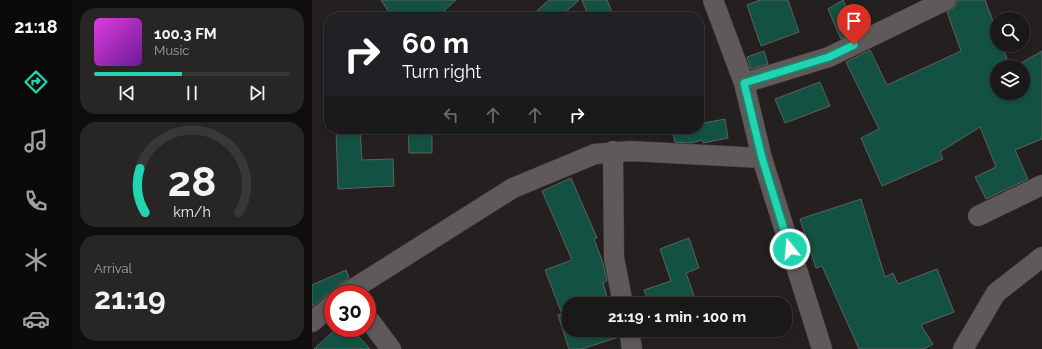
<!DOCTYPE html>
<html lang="en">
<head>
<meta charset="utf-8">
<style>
  body { margin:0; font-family:Raleway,sans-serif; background:#282525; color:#f1f3f6; height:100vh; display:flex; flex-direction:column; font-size:15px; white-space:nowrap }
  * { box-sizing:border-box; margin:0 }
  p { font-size:13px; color:#a0a0a2 }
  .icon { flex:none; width:22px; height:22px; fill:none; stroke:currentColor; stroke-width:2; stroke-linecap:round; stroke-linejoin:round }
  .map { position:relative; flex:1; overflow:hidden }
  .drawer { display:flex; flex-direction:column; gap:8px; padding:8px; background:#0f0d0d; width:240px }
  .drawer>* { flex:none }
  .top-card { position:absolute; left:12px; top:12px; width:380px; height:122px; border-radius:16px; box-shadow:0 2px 6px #0003,0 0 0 1px #393737; background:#202124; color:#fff; overflow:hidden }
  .tools { position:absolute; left:678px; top:12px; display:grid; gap:8px }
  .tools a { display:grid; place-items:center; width:40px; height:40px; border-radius:50%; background:#1b1818; box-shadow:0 2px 6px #0003,0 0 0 1px #393737; font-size:20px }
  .speed { position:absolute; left:12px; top:285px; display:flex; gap:8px; font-size:20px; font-weight:700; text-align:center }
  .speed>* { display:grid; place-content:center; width:52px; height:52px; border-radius:50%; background:#1b1818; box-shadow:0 2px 6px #0003,0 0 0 1px #393737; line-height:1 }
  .speed .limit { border:6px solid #d22; background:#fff; color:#111 }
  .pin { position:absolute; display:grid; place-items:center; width:34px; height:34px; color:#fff; margin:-41px -17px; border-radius:50% 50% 50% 0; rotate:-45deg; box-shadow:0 0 4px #0007 }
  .pin .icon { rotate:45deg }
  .me { position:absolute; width:44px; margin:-22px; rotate:343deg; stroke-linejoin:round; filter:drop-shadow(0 0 3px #0008) }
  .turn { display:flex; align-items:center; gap:14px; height:84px; padding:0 12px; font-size:18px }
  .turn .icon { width:52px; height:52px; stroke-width:2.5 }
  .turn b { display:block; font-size:28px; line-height:34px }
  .lanes { display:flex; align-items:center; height:38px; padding:0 12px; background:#0003; justify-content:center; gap:20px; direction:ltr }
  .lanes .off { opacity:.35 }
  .big { font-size:30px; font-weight:700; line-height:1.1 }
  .drawer .tile { flex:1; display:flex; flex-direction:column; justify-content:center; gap:6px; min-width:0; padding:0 14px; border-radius:16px; background:#282525 }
  .drawer .dial { align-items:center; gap:0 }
  .dial svg { height:104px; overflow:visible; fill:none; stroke:#393737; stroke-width:7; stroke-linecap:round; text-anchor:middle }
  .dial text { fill:#f1f3f6; stroke:none }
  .song { display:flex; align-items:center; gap:12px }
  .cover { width:48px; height:48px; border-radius:6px; background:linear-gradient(135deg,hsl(300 70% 55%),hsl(280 70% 35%)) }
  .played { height:4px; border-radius:2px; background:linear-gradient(90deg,#21d5b0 45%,#393737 45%) }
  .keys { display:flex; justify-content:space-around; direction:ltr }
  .trip { position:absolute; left:250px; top:297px; width:230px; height:40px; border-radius:16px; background:#1b1818; box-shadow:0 2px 6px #0003,0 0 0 1px #393737; font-weight:700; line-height:40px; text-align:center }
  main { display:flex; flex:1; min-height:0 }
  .tabs { display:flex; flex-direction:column; width:72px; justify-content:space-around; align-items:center; background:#0b0a0a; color:#a0a0a2 }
  .tabs .icon { width:28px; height:28px }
  .tabs .active { color:#21d5b0 }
  .tabs b { font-size:18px; color:#f1f3f6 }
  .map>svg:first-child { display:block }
  .building { fill:#135243; stroke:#5c615f }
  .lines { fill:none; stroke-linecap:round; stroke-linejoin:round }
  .minor-casing { stroke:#3f3b3b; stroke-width:21 }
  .minor { stroke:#5f5a59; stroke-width:20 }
  .route-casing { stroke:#158a72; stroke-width:10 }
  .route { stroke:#21d5b0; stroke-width:7 }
</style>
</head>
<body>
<main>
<nav class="tabs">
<b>21:18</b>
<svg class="icon active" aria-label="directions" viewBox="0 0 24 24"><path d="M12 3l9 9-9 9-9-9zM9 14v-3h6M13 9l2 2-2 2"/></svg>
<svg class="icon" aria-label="music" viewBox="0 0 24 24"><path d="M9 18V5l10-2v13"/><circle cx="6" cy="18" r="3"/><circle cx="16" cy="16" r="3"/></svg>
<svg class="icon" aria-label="phone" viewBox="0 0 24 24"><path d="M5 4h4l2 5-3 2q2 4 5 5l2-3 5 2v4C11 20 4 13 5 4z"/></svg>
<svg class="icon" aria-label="climate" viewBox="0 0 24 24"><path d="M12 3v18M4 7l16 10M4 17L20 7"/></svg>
<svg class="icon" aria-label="car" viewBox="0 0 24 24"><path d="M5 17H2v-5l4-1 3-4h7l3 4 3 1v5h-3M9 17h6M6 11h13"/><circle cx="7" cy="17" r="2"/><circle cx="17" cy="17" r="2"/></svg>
</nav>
<section class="drawer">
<div class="tile">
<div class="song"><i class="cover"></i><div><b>100.3 FM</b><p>Music</p></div></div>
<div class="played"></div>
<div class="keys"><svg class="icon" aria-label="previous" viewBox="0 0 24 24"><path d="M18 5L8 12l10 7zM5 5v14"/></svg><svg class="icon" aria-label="pause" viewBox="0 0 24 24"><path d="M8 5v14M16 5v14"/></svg><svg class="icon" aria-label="next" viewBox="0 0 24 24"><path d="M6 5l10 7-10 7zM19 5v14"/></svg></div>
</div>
<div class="tile dial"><svg viewBox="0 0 100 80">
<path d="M14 69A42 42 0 1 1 86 69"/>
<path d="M14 69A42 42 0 0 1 10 35" stroke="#21d5b0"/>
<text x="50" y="56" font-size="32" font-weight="700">28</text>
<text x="50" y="72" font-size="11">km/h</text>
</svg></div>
<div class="tile"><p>Arrival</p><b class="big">21:19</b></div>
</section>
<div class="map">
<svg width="730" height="349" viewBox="0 0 730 349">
  <rect width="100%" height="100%" fill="#242020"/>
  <path class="building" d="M 69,0 L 144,0 L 125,17 L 80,17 Z
    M 237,0 L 267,0 L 248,17 L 218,17 Z
    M 270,0 L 295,0 L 302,17 L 277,17 Z
    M 448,0 L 476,0 L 487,32 L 449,46 L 435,5 Z
    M 531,0 L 544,31 L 529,39 L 516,9 Z
    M 645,0 L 673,0 L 685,32 L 685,45 L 690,45 L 698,67 L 685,67 L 685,93 L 711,93 L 711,67 L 702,67 L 730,51 L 730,139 L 703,150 L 716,179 L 674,199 L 663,177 L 684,167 L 668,127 L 628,152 L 631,159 L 570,186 L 549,138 L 567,129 L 534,62 L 558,50 L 575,85 L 649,51 L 635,12 L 643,7 Z
    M 452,51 L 456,64 L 439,69 L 435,57 Z
    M 508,82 L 518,106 L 473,123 L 463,99 Z
    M 413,119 L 416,138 L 391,143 L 390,140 L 379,143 L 363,142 L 360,129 L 388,129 L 387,124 Z
    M 24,129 L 48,129 L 50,160 L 81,159 L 82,186 L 26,189 Z
    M 96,129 L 120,129 L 120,153 L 97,153 Z
    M 259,178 L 285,238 L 282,239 L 291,263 L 295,281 L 291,283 L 297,304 L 257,304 L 257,330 L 305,330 L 307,337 L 270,349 L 257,349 L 246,315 L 250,314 L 233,270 L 260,260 L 230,191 Z
    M 549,199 L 573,277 L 581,273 L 586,284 L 625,269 L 642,312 L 609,325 L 621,344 L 612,349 L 547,349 L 510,266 L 504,268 L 488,219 Z
    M 377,238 L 387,268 L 374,273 L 385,304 L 337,304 L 332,290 L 359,281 L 348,249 Z
    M 34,270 L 37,278 L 27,285 L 23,288 L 22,293 L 14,295 L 0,307 L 0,285 Z
    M 25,328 L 39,328 L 58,349 L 2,349 Z"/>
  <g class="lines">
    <defs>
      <path id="minor" d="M 401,0 L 432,83 L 450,158 L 510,349
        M 432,83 L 517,57 L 634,0
        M 301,151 L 302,258 L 311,304
        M 666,216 L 730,185
        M 33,294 L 201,188 L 283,154 L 318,151 L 450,158
        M 55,317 L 79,349
        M 0,322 L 21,304
        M 317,330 L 320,349
        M 651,349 L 684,293 L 730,257"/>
    </defs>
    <use href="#minor" class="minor-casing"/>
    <use href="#minor" class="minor"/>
  </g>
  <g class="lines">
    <defs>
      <path id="route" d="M 478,249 L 450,158 L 432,83 L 517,57 L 542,45"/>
    </defs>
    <use href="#route" class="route-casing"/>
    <use href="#route" class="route"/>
  </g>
</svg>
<div class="tools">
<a><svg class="icon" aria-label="search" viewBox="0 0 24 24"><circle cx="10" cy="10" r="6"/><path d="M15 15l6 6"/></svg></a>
<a><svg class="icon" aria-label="layers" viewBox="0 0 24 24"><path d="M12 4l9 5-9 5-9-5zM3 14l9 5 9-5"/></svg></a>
</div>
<div class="speed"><div class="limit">30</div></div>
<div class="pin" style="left:542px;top:45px;background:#d93025"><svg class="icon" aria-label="arrive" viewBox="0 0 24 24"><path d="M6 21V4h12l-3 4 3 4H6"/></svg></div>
<svg class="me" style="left:478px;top:249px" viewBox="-20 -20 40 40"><circle r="17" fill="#21d5b0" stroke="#fff" stroke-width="3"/><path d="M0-11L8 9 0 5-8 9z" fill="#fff"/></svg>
<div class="trip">21:19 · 1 min · 100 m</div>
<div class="top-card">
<div class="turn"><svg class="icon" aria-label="right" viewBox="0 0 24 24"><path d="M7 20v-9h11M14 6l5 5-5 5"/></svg><div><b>60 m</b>Turn right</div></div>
<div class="lanes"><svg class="icon off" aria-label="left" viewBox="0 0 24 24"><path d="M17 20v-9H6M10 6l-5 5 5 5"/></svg><svg class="icon off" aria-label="ahead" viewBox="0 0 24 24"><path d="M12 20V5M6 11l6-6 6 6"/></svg><svg class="icon off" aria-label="ahead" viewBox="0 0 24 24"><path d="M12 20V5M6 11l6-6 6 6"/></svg><svg class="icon" aria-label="right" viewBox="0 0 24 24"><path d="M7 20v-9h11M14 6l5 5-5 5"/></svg></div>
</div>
</div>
</main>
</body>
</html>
